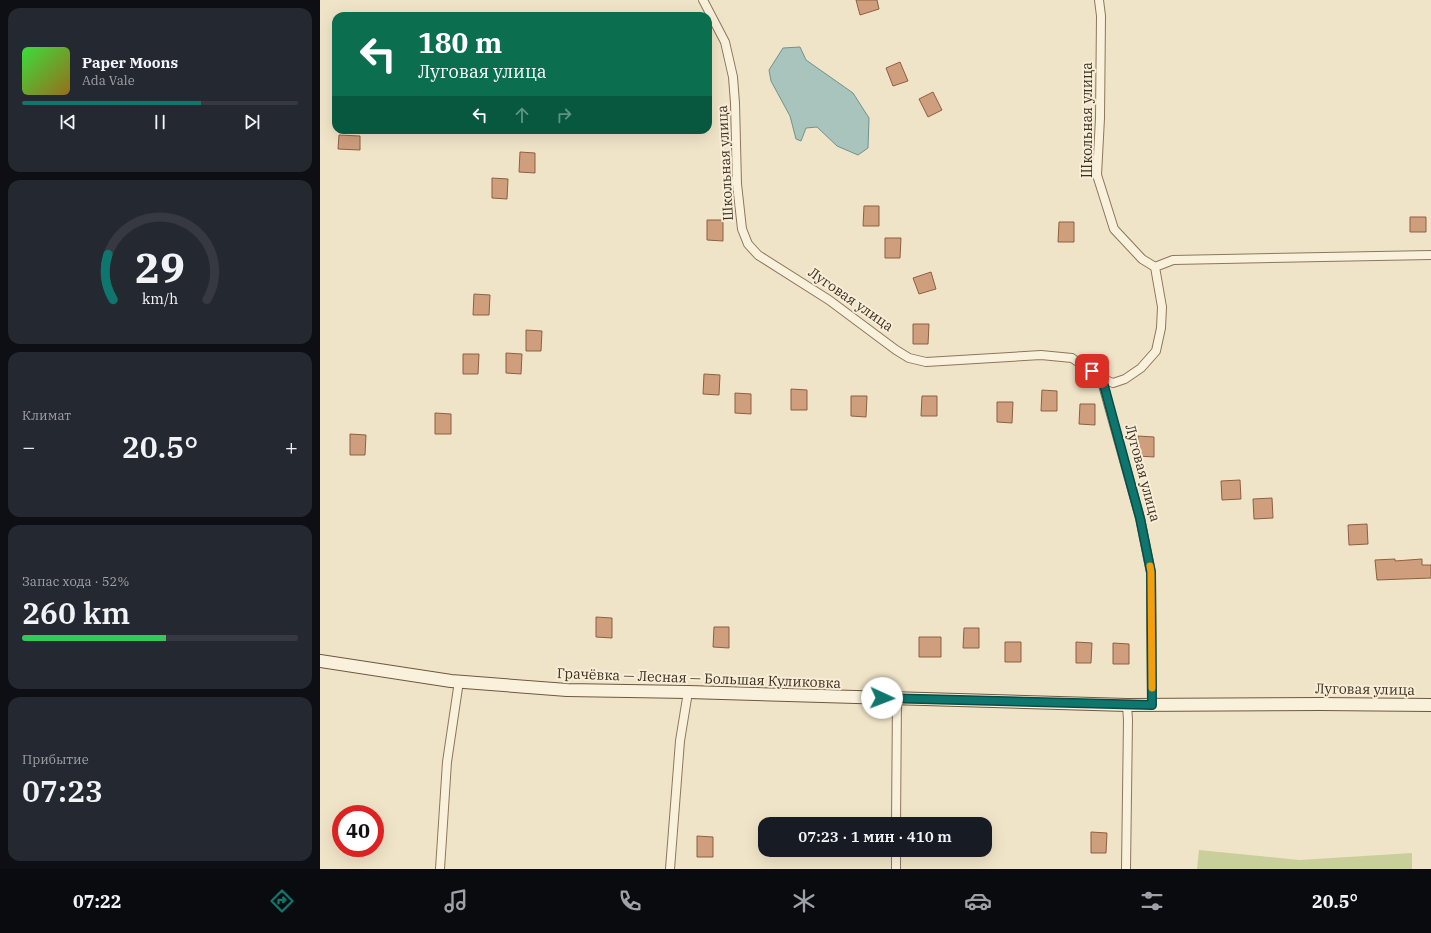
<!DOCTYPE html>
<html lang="ru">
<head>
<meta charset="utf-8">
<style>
  body { margin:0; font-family:"IBM Plex Serif",serif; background:#242831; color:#f1f3f6; height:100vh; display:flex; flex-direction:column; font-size:15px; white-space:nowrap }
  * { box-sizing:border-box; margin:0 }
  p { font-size:13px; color:#9ea1a6 }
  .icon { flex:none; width:22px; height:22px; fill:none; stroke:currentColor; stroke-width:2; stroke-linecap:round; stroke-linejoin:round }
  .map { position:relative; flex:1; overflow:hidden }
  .drawer { display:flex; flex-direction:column; gap:8px; padding:8px; background:#0d0f14; width:320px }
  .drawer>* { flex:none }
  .top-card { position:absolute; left:12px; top:12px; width:380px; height:122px; border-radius:12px; box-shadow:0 4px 16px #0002; background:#0b6e4f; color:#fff; overflow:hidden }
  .speed { position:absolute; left:12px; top:805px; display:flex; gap:8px; font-size:20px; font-weight:700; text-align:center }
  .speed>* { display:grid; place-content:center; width:52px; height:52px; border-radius:50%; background:#171b24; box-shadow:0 4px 16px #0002; line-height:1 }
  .speed .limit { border:6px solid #d22; background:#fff; color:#111 }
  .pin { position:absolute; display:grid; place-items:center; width:34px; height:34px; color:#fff; margin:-17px; border-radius:8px; box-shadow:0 2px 6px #0006 }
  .me { position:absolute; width:44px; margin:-22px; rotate:92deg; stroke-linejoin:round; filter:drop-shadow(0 0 3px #0008) }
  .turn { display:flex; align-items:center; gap:14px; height:84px; padding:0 20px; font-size:18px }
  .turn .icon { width:52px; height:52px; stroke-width:2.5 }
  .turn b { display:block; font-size:28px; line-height:34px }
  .lanes { display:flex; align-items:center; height:38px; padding:0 20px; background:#0003; justify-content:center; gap:20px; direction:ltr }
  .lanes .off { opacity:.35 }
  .big { font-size:30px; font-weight:600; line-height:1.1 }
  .drawer .widget { flex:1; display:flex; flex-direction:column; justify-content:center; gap:6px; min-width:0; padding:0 14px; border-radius:12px; background:#242831 }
  .drawer .dial { align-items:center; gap:0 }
  .dial svg { height:104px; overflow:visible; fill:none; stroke:#363941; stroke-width:7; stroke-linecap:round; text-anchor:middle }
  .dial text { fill:#f1f3f6; stroke:none }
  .song { display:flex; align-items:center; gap:12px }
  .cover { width:48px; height:48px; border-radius:6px; background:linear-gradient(135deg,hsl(120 70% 55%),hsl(40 70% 35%)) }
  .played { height:4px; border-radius:2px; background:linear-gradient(90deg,#0f766e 65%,#363941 65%) }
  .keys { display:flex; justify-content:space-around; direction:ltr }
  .heat { display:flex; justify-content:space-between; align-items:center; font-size:22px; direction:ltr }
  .charge { height:6px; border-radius:3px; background:linear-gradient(90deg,#34c759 52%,#363941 0) }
  .trip { position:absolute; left:438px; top:817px; width:234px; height:40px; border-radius:12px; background:#171b24; box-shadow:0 4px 16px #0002; font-weight:600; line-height:40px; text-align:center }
  .dock { display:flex; height:64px; justify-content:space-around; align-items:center; background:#090b0e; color:#9ea1a6 }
  .dock .icon { width:28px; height:28px }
  .dock .on { color:#0f766e }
  .dock b { font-size:18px; color:#f1f3f6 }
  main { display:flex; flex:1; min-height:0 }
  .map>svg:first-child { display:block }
  .green { fill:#c9cf9b }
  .water { fill:#a9c4bc; stroke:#6f938a }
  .building { fill:#cf9f7d; stroke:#8d5f41 }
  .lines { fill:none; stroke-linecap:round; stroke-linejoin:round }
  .street-casing { stroke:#8d765c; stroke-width:10 }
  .secondary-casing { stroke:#6f573f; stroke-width:14 }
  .street { stroke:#faf1dc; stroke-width:8 }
  .secondary { stroke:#faf1dc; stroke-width:12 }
  .route-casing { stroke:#0a4d48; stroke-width:10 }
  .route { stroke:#0f766e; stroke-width:7 }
  .slow { stroke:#f59e0b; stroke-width:7 }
  .labels { text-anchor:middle; stroke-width:4; stroke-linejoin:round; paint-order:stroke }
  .street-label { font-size:14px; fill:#3d2e20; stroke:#f7eed8 }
</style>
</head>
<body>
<main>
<section class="drawer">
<div class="widget">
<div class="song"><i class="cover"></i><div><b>Paper Moons</b><p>Ada Vale</p></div></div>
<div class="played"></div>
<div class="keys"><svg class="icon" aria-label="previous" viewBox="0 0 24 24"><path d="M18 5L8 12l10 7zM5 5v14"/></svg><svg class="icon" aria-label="pause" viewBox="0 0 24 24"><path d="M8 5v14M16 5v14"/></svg><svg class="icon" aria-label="next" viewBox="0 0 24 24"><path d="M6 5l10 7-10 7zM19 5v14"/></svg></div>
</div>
<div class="widget dial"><svg viewBox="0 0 100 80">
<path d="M14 69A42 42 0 1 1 86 69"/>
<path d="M14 69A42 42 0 0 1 10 34" stroke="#0f766e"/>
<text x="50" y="56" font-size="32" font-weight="700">29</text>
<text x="50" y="72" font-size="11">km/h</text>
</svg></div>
<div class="widget"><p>Климат</p>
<div class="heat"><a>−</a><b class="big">20.5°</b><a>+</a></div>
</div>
<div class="widget"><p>Запас хода · 52%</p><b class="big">260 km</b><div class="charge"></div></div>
<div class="widget"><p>Прибытие</p><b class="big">07:23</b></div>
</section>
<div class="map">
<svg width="1111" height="869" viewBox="0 0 1111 869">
  <rect width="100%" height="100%" fill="#f0e4c8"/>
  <path class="green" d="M 879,850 L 979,860 L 1092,853 L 1092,869 L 877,869 Z"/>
  <path class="water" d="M 480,47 L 486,60 L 533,93 L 549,118 L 548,148 L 538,155 L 517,146 L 497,127 L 486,128 L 481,141 L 476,139 L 470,116 L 451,81 L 449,70 L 463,48 Z"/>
  <path class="building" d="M 536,0 L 557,0 L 559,9 L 540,15 Z
    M 580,62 L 588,81 L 573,86 L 566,68 Z
    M 613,92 L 622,110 L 608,117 L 599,99 Z
    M 19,135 L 40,136 L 40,150 L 18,149 Z
    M 200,152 L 215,153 L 215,173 L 199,172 Z
    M 172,178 L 188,179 L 187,199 L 172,198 Z
    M 544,206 L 559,206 L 559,226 L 543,226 Z
    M 1090,217 L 1106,217 L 1106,232 L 1090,232 Z
    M 387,220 L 403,220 L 403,241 L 387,240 Z
    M 739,222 L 754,222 L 754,242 L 738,242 Z
    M 565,238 L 581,238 L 580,258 L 565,258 Z
    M 611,272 L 616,289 L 599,294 L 593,278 Z
    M 154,294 L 170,295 L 169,315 L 153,315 Z
    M 593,324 L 609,324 L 608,344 L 593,344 Z
    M 206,330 L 222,331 L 221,351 L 206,351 Z
    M 186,353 L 202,354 L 201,374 L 186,373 Z
    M 143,354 L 159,354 L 158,374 L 143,374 Z
    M 384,374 L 400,375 L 399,395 L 383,394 Z
    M 471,389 L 487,390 L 487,410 L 471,410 Z
    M 722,390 L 737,391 L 737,411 L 721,411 Z
    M 415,393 L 431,394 L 431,414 L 415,413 Z
    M 531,396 L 547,396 L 546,417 L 531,416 Z
    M 602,396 L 617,396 L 617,416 L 601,416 Z
    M 677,402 L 693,402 L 692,423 L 677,422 Z
    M 760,404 L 775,404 L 775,425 L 759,424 Z
    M 115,413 L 131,414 L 131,434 L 115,434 Z
    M 30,434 L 46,435 L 45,455 L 30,455 Z
    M 818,436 L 834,437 L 834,457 L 818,456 Z
    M 920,480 L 921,499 L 902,500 L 901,481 Z
    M 952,498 L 953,518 L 934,519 L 933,499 Z
    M 1047,524 L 1048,544 L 1029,545 L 1028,525 Z
    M 1075,559 L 1075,561 L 1102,559 L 1102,565 L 1111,565 L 1111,578 L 1057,580 L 1055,560 Z
    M 276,617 L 292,618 L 292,638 L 276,637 Z
    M 394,627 L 409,627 L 409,648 L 393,647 Z
    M 644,628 L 659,628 L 659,648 L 643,648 Z
    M 599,637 L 621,637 L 621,657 L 599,657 Z
    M 685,642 L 701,642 L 701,662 L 685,662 Z
    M 756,642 L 772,643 L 771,663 L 756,663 Z
    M 793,643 L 809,644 L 809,664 L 793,664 Z
    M 771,832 L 787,833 L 786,853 L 771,853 Z
    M 377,836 L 393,837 L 393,857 L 377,857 Z"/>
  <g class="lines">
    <defs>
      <path id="street" d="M 383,0 L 405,42 L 413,77 L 415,103 L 417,184 L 422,229 L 428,244 L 438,255 L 509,300 L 576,350 L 589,358 L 606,362 L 721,355 L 752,358 L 781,378 L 793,383 L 805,379 L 821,368 L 836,351 L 841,328 L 842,307 L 835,267
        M 779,0 L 781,16 L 780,118 L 777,175 L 794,229 L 822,259 L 835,267
        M 835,267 L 853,260 L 1111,255
        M 781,378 L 820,518 L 831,573 L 832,705
        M 576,824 L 577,699
        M 120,869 L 127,762 L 139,681
        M 350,869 L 360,741 L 368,692
        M 576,869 L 576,850
        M 806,869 L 808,720 L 807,705"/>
      <path id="secondary" d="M 0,661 L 131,681 L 247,690 L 368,692 L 807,705 L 1000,704 L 1111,705"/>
    </defs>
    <use href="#street" class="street-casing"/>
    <use href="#secondary" class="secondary-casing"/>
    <use href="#street" class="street"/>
    <use href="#secondary" class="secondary"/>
  </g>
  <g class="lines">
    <defs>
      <path id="route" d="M 562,698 L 832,705 L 831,572 L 820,518 L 782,378 L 772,371"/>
    </defs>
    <use href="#route" class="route-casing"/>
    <use href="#route" class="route"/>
    <path class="slow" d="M 830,566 L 831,572 L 832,688"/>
  </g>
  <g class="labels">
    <g class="street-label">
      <text transform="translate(767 120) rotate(-90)" y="5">Школьная улица</text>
      <text transform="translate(405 163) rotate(-93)" y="5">Школьная улица</text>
      <text transform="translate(531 299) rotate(35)" y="5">Луговая улица</text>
      <text transform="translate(823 473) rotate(75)" y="5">Луговая улица</text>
      <text transform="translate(379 678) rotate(2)" y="5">Грачёвка — Лесная — Большая Куликовка</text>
      <text transform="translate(1045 689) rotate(1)" y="5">Луговая улица</text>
    </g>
  </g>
</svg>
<div class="speed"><div class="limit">40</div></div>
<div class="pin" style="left:772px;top:371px;background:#d93025"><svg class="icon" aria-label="arrive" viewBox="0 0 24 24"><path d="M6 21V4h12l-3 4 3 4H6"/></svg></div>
<svg class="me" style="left:562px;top:698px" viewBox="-20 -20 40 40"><circle r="19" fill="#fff"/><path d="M0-13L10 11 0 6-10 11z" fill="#0f766e"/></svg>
<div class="trip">07:23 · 1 мин · 410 m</div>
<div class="top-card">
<div class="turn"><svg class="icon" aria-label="left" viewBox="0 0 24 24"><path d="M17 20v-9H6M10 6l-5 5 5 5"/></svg><div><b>180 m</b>Луговая улица</div></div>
<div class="lanes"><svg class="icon" aria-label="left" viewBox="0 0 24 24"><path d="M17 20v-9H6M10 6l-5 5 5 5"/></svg><svg class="icon off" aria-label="ahead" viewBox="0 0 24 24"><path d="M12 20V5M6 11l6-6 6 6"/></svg><svg class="icon off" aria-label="right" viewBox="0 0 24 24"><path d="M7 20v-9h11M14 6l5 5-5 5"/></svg></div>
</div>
</div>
</main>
<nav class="dock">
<b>07:22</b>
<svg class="icon on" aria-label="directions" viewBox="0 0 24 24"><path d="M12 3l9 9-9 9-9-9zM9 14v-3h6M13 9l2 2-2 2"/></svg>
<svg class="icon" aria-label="music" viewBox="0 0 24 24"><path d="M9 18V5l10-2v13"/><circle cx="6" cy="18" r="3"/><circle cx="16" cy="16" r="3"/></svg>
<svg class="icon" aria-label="phone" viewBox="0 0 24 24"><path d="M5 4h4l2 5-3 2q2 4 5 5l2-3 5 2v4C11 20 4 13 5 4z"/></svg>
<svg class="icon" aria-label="climate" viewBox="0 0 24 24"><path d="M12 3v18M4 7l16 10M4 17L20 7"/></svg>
<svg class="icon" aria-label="car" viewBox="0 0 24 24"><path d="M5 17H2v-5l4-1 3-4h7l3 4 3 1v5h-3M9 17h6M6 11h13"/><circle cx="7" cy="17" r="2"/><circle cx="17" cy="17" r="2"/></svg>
<svg class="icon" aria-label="filters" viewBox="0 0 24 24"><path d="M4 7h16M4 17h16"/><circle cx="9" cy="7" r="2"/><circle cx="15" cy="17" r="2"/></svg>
<b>20.5°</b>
</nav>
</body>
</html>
